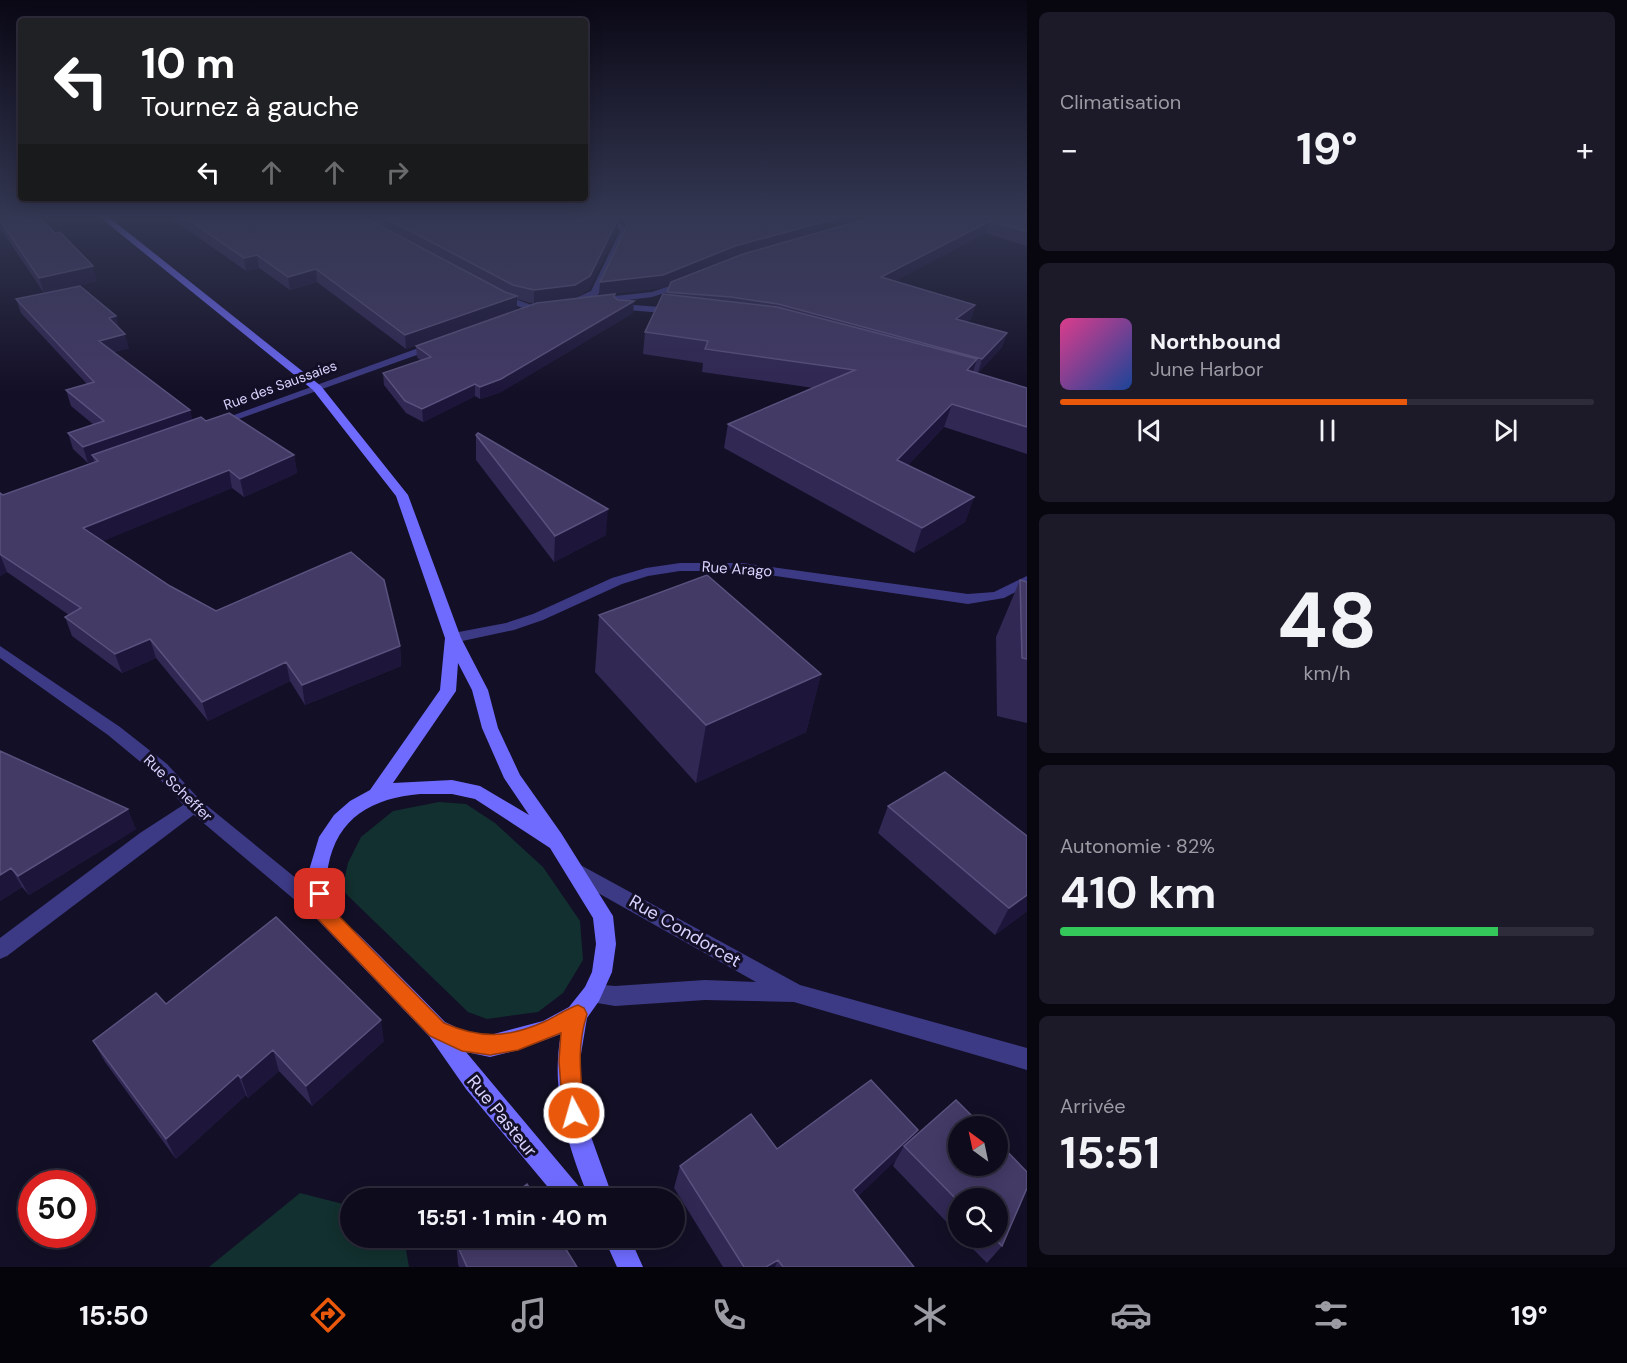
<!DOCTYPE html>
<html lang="fr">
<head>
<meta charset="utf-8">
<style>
  body { margin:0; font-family:"DM Sans",sans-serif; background:#1c1929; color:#f1f3f6; height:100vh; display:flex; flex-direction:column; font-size:22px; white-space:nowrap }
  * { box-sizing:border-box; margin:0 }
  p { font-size:20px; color:#9b9ba3 }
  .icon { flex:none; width:33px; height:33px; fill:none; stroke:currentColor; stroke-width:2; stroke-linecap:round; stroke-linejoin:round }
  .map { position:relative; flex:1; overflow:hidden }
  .sheet { display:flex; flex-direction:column; gap:12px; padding:12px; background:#08060f; width:600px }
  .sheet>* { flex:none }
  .banner { position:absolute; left:18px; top:18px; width:570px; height:183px; border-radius:6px; box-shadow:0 3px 15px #0003,0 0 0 2px #2e2b3b; background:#202124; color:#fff; overflow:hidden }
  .needle { width:39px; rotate:327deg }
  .buttons { position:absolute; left:948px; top:1116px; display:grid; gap:12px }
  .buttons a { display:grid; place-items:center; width:60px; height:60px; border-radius:50%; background:#0e0b1c; box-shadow:0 3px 15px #0003,0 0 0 2px #2e2b3b; font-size:30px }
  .speed { position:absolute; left:18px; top:1170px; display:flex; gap:12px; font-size:30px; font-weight:700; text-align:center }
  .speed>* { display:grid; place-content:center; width:78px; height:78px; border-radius:50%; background:#0e0b1c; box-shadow:0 3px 15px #0003,0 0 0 2px #2e2b3b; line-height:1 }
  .speed .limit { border:9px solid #d22; background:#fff; color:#111 }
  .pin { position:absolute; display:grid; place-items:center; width:51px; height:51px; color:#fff; margin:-26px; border-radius:12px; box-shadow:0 3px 9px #0006 }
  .me { position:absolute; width:66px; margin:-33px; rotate:354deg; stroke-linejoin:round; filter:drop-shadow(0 0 4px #0008) }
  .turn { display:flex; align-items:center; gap:21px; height:126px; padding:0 24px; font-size:27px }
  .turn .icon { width:78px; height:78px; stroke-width:2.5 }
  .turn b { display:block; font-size:42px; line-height:51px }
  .lanes { display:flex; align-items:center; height:57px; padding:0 24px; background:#0003; justify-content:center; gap:30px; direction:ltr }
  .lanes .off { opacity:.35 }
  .big { font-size:45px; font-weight:700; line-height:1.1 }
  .sheet .widget { flex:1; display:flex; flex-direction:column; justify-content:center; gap:9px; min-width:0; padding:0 21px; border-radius:9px; background:#1c1929 }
  .sheet .dial { align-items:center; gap:0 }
  .dial b { font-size:78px; line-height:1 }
  .song { display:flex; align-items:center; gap:18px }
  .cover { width:72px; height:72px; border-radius:9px; background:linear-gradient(135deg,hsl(330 70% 55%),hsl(220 70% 35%)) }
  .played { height:6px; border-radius:3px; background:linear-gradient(90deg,#ea580c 65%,#2e2b3b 65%) }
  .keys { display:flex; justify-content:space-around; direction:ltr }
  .heat { display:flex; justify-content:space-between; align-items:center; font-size:33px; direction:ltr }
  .charge { height:9px; border-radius:4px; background:linear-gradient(90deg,#34c759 82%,#2e2b3b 0) }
  .trip { position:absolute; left:340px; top:1188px; width:345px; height:60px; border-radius:30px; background:#0e0b1c; box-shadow:0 3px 15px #0003,0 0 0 2px #2e2b3b; font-weight:700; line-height:60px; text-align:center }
  .dock { display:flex; height:96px; justify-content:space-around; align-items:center; background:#06040b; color:#9b9ba3 }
  .dock .icon { width:42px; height:42px }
  .dock .selected { color:#ea580c }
  .dock b { font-size:27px; color:#f1f3f6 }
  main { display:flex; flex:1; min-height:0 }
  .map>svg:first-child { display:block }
  .green { fill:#12302f }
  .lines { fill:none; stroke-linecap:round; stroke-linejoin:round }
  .lane { fill:#3d3a85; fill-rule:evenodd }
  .street { fill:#3d3a85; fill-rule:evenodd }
  .secondary { fill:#6f6bff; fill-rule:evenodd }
  .wall { fill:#312854 }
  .shaded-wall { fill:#1d163a }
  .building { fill:#433a66; stroke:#5a527e; stroke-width:1.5 }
  .route { fill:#ea580c; stroke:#983908; stroke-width:1.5 }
  .labels { text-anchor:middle; stroke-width:6; stroke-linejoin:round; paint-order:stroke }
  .far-street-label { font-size:14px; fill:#d9d4ff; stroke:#130f26 }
  .street-label { font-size:15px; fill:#d9d4ff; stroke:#130f26 }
  .near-street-label { font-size:18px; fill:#d9d4ff; stroke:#130f26 }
</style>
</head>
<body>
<main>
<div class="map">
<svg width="1027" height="1267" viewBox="0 0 1027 1267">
  <rect width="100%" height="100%" fill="#130f26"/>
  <path class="green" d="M 439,802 L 466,804 L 495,823 L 543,867 L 580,921 L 583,960 L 563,993 L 538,1012 L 487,1019 L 468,1012 L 342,890 L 348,863 L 361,837 L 393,811 Z
    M 300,1193 L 351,1206 L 351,1238 L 404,1238 L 409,1267 L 209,1267 Z"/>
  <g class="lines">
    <path class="lane" d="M 194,798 L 200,800 L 203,805 L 200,810 L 7,956 L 0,959 L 0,938 L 140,833 Z"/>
    <path class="street" d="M 604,214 L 612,214 L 628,231 L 598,295 L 575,305 L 569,305 L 569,301 L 591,291 L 620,231 Z
      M 684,281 L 689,284 L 687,286 L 652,297 L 596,304 L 591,301 L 596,298 L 652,292 Z
      M 498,293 L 537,307 L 539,309 L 531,311 L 495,298 L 495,294 Z
      M 620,304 L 674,308 L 679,311 L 674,314 L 617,309 L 615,307 Z
      M 435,342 L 440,345 L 439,347 L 222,425 L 218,426 L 212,423 Z
      M 680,563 L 742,563 L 968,594 L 994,592 L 1027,576 L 1027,586 L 1004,598 L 968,604 L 742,571 L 680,571 L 648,576 L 622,584 L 543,620 L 514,630 L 453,643 L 445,638 L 448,634 L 506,623 L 533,614 L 612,578 L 646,568 Z
      M 0,646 L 120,727 L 167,764 L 200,800 L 329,905 L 332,911 L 329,917 L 322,919 L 315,917 L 188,810 L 155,774 L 108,735 L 0,658 Z
      M 575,862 L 800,985 L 1027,1048 L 1027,1070 L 794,1002 L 705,1000 L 615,1006 L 585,1001 L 581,994 L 585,987 L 592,984 L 615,986 L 705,980 L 756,982 L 568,876 L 565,870 L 568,864 Z"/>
    <path class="secondary" d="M 96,214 L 105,214 L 321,386 L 408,495 L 461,638 L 488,690 L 498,728 L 520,775 L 561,833 L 613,916 L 616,944 L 612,972 L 599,1001 L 587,1018 L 580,1060 L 581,1084 L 589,1131 L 613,1198 L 589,1198 C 568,1147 550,1090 561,1034 L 518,1050 L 490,1057 L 466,1052 L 581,1189 L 584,1198 L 557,1198 L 466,1089 L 429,1036 L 315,917 L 307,877 L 319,837 L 334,815 L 350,801 L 370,790 L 440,690 L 445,638 L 396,496 L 313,390 ZM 458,663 L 472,690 L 482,728 L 504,778 L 529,815 L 480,786 L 452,780 L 393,783 L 456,691 ZM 420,794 L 452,794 L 475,799 L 550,848 L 593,918 L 596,944 L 592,972 L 585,987 L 569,1007 L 543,1021 L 490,1035 L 464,1031 L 445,1022 C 417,993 389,965 361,937 C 352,928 337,918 332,908 C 326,898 326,878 328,867 C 337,817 373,798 420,794 Z
      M 604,1238 L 630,1238 L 643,1267 L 617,1267 Z"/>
  </g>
  <path class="wall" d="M 0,214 L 97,281 L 44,293 L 0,228 Z
    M 148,214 L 613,214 L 618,219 L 617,231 L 589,289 L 574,298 L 551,301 L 599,296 L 627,227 L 615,214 L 1027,214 L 1027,246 L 986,233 L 895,281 L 975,305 L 971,319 L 967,322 L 1007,333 L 1002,347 L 978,373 L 1027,388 L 1027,454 L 944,427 L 908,465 L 974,497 L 965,522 L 914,553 L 724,448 L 728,424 L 814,388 L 702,372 L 703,363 L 643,354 L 645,332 L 667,294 L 670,284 L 661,288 L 611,294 L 618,300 L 634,301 L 633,313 L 501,392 L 480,399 L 475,396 L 423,422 L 406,413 L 384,385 L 383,373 L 421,361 L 417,357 L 416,346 L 534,304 L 517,299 L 517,309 L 406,349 L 317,282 L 290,290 L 259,268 L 246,271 L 167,215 L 150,216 Z
    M 16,299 L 119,329 L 129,348 L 114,352 L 190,410 L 192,420 L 206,421 L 294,455 L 297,473 L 244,497 L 232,488 L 102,541 L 170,586 L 216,611 L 400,646 L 401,666 L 305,705 L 290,681 L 208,721 L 156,658 L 122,673 L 72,636 L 65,617 L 69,615 L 7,572 L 0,576 L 0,493 L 3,495 L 94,462 L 94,461 L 88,463 L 73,449 L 68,433 L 94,425 L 71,406 L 66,390 L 87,384 L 21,313 Z
    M 476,435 L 606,535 L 554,562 L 476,460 Z
    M 1020,580 L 1027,582 L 1027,723 L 997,716 L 996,637 Z
    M 599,615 L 821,674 L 806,732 L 696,783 L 595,672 Z
    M 0,751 L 136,829 L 29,895 L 22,887 L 0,901 Z
    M 888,806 L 1027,836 L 1027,911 L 995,935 L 878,833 Z
    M 166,1004 L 384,1041 L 312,1106 L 279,1071 L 248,1098 L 246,1095 L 176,1159 L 105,1062 L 93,1041 Z
    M 871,1080 L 918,1130 L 912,1140 L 956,1100 L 982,1126 L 958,1126 L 958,1166 L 998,1166 L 998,1142 L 1027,1172 L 1027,1188 L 1002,1246 L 987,1263 L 962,1238 L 998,1238 L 998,1198 L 958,1198 L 958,1234 L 893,1166 L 896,1160 L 858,1196 L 914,1267 L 723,1267 L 674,1188 L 680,1166 L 751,1114 L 777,1149 Z
    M 456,1242 L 577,1267 L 459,1267 L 458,1264 Z"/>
  <path class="shaded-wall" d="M 150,214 L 167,214 L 167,215 L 150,216 Z
    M 852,214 L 893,214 L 733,259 L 661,288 L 599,296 L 600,282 Z
    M 618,219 L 617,231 L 589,289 L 574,298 L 534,304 L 534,290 Z
    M 990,221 L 986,233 L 878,290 L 881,277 Z
    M 257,255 L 259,268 L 246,271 L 244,258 Z
    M 93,266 L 97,281 L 44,293 L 39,278 Z
    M 316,269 L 317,282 L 290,290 L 288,277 Z
    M 517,296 L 517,309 L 406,349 L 405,335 Z
    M 634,301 L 633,313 L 501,392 L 480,399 L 480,387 Z
    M 975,305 L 971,319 L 952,332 L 956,319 Z
    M 116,316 L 120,331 L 109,318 Z
    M 1007,333 L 1002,347 L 978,373 L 982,359 Z
    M 125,334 L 129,348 L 103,355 L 99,341 Z
    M 977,359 L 970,382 L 967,370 Z
    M 475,384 L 475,396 L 423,422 L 422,409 Z
    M 952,404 L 944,427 L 890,484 L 897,460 Z
    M 190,410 L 194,425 L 92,455 L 94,461 L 88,463 L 83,447 Z
    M 294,455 L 297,473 L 244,497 L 240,479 Z
    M 229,470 L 232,488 L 89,547 L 83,528 Z
    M 974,497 L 965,522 L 914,553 L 922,528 Z
    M 608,509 L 606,535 L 554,562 L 555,536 Z
    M 0,555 L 7,572 L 0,576 Z
    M 150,639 L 156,658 L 122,673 L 115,654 Z
    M 400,646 L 401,666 L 305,705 L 302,685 Z
    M 286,662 L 290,681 L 208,721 L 202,702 Z
    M 821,674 L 806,732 L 696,783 L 706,725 Z
    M 128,809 L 136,829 L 29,895 L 18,876 Z
    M 11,868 L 22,887 L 0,901 L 0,875 Z
    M 1027,895 L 1027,911 L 995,935 L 1009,908 Z
    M 381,1020 L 384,1041 L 312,1106 L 306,1086 Z
    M 273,1050 L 279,1071 L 248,1098 L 241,1078 Z
    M 238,1075 L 246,1095 L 176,1159 L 166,1139 Z
    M 918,1130 L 907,1149 L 904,1146 L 896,1160 L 841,1212 L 853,1190 Z
    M 778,1260 L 775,1267 L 766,1267 Z"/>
  <path class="building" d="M 0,214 L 36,214 L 55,233 L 60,232 L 93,266 L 39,278 L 0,220 Z
    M 180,214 L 358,214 L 505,292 L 517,296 L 405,335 L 316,269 L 288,277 L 257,255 L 244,258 Z
    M 378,214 L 613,214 L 618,219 L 590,276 L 575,285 L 534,290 L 513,285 Z
    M 627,214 L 852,214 L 735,246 L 663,275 L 600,282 L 631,218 Z
    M 884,214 L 1027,214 L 1027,232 L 990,221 L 881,277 L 975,305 L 956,319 L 1007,333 L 982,359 L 778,304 L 731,297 L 667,292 L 671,282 L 743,254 Z
    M 80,286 L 116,316 L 109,318 L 125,334 L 99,341 L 190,410 L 83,447 L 68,433 L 104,421 L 66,390 L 94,382 L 16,299 Z
    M 615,294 L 614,297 L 618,300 L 634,301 L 501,379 L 480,387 L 475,384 L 422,409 L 405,401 L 383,373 L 431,357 L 416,346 L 537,303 Z
    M 663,294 L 777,307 L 977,359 L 967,370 L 1027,388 L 1027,427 L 952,404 L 897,460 L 974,497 L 922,528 L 728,424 L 855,370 L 705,349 L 708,341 L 645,332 Z
    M 229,413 L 294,455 L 240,479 L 229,470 L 83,528 L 170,586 L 216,611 L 351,552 L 384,580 L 400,646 L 302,685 L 286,662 L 202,702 L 150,639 L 115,654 L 65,617 L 81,608 L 0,554 L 0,493 L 3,495 L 98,461 L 92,455 L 201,417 L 206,421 Z
    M 478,433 L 608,509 L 555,536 L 476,435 Z
    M 707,575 L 821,674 L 706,725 L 599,615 Z
    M 1020,580 L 1027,582 L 1027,659 L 1022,658 Z
    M 0,751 L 128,809 L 18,876 L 11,868 L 0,875 Z
    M 945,772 L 1027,836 L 1027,895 L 1009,908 L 888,806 Z
    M 276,917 L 381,1020 L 306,1086 L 273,1050 L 241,1078 L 238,1075 L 166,1139 L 93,1041 L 156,993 L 166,1004 Z
    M 871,1080 L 918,1130 L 853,1190 L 914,1267 L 783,1267 L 778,1260 L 766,1267 L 744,1267 L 680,1166 L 751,1114 L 777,1149 Z
    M 956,1100 L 982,1126 L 958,1126 L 958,1166 L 998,1166 L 998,1142 L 1027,1172 L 1027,1188 L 1002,1246 L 994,1238 L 998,1238 L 998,1198 L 958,1198 L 958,1201 L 904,1146 Z
    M 527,1184 L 536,1198 L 509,1198 Z
    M 462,1238 L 559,1238 L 577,1267 L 467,1267 L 456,1242 Z"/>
  <linearGradient id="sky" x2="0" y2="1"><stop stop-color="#0a0815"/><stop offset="0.55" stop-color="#333752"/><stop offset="1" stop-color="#333752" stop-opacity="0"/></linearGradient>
  <rect width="1027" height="392" fill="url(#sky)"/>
  <path class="route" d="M 320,886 L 326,889 L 331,908 L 444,1023 C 480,1039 507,1038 544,1022 C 555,1017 566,1009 578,1005 L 584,1008 L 587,1014 C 576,1048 581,1077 584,1113 L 581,1120 L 574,1123 L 566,1120 L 563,1113 L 559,1061 L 561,1033 L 518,1050 L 490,1055 L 462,1051 L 430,1036 L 316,917 L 311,894 L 314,889 Z"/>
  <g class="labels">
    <g class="far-street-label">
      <text transform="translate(280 385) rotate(-20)" y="5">Rue des Saussaies</text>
    </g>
    <g class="street-label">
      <text transform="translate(737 569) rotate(4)" y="5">Rue Arago</text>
      <text transform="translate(178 788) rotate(44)" y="5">Rue Scheffer</text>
    </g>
    <g class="near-street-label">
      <text transform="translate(685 931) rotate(30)" y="6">Rue Condorcet</text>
      <text transform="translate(502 1116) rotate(51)" y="6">Rue Pasteur</text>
    </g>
  </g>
</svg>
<div class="buttons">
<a><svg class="needle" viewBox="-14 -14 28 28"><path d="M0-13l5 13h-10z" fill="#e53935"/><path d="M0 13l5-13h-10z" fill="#9b9ba3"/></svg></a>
<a><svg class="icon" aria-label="search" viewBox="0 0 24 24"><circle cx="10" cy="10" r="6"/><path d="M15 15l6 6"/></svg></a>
</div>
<div class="speed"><div class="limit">50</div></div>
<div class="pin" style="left:320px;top:894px;background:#d93025"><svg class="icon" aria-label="arrive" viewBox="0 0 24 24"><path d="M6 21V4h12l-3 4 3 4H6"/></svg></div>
<svg class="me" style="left:574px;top:1113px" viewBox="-20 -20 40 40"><circle r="17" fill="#ea580c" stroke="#fff" stroke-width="3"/><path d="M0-11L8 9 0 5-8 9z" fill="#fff"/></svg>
<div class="trip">15:51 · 1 min · 40 m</div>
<div class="banner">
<div class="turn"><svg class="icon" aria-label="left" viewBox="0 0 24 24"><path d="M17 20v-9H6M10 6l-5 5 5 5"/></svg><div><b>10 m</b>Tournez à gauche</div></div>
<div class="lanes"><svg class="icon" aria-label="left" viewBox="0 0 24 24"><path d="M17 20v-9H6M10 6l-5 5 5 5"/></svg><svg class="icon off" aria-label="ahead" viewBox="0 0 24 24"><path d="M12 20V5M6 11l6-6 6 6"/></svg><svg class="icon off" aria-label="ahead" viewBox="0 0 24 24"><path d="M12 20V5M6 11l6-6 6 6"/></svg><svg class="icon off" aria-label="right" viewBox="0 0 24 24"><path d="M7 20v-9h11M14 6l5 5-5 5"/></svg></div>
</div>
</div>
<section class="sheet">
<div class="widget"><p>Climatisation</p>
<div class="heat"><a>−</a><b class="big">19°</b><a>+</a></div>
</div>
<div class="widget">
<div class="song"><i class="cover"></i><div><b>Northbound</b><p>June Harbor</p></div></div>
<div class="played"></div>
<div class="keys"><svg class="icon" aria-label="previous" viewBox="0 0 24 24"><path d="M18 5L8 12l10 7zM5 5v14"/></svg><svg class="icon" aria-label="pause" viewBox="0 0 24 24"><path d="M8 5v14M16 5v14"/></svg><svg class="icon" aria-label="next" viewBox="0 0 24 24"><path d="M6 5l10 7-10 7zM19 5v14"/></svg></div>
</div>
<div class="widget dial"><b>48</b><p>km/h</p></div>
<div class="widget"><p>Autonomie · 82%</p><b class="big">410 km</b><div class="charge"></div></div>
<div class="widget"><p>Arrivée</p><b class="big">15:51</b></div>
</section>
</main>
<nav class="dock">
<b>15:50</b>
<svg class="icon selected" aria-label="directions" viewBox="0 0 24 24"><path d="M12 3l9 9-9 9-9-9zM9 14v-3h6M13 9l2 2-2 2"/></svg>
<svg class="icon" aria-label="music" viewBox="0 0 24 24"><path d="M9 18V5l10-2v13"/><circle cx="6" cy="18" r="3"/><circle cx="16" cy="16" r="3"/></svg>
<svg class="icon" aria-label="phone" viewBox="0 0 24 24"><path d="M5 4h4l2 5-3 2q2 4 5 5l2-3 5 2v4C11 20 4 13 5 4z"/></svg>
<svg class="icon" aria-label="climate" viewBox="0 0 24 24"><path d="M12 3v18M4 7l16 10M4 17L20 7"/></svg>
<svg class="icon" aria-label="car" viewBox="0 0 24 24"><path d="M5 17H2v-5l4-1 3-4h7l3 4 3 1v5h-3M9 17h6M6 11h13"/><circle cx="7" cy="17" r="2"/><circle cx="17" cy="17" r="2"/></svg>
<svg class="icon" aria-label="filters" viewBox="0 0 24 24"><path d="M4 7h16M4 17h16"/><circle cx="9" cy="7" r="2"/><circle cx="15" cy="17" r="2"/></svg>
<b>19°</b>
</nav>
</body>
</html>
